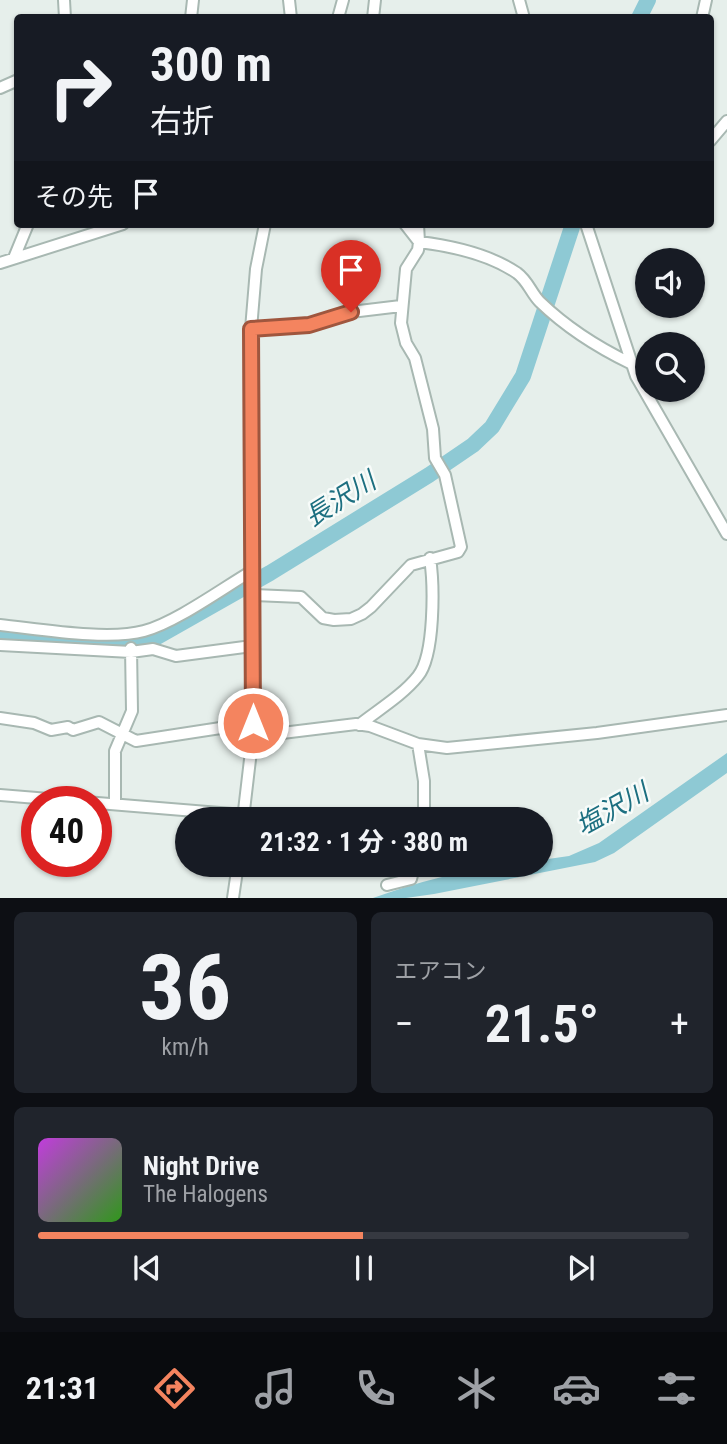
<!DOCTYPE html>
<html lang="ja">
<head>
<meta charset="utf-8">
<style>
  body { margin:0; font-family:"Roboto Condensed","Noto Sans JP",sans-serif; background:#20242c; color:#f1f3f6; height:100vh; display:flex; flex-direction:column; font-size:26px; white-space:nowrap }
  * { box-sizing:border-box; margin:0 }
  p { font-size:23px; color:#9ea1a6 }
  .icon { flex:none; width:38px; height:38px; fill:none; stroke:currentColor; stroke-width:2; stroke-linecap:round; stroke-linejoin:round }
  .map { position:relative; height:898px; overflow:hidden }
  .drawer { display:flex; flex-direction:column; gap:14px; padding:14px; background:#0d0f14; flex:1 }
  .drawer>* { flex:none }
  .top-card { position:absolute; left:14px; top:14px; width:700px; height:214px; border-radius:7px; box-shadow:0 2px 5px #0004; background:#171b24; color:#f1f3f6; overflow:hidden }
  .tools { position:absolute; left:635px; top:248px; display:grid; gap:14px }
  .tools a { display:grid; place-items:center; width:70px; height:70px; border-radius:50%; background:#171b24; box-shadow:0 2px 5px #0004; font-size:35px }
  .speed { position:absolute; left:21px; top:786px; display:flex; gap:14px; font-size:35px; font-weight:700; text-align:center }
  .speed>* { display:grid; place-content:center; width:91px; height:91px; border-radius:50%; background:#171b24; box-shadow:0 2px 5px #0004; line-height:1 }
  .speed .limit { border:10px solid #d22; background:#fff; color:#111 }
  .pin { position:absolute; display:grid; place-items:center; width:60px; height:60px; color:#fff; margin:-72px -30px; border-radius:50% 50% 50% 0; rotate:-45deg; box-shadow:0 0 7px #0007 }
  .pin .icon { rotate:45deg }
  .me { position:absolute; width:77px; margin:-38px; rotate:0deg; stroke-linejoin:round; filter:drop-shadow(0 0 5px #0008) }
  .turn { display:flex; align-items:center; gap:24px; height:147px; padding:0 21px; font-size:32px }
  .turn .icon { width:91px; height:91px; stroke-width:2.5 }
  .turn b { display:block; font-size:49px; line-height:60px }
  .then { display:flex; align-items:center; height:66px; padding:0 21px; background:#0003; gap:14px; font-size:26px }
  .big { font-size:52px; font-weight:700; line-height:1.1 }
  .drawer .widget { flex:1; display:flex; flex-direction:column; justify-content:center; gap:10px; min-width:0; padding:0 24px; border-radius:10px; background:#20242c }
  .drawer .dial { align-items:center; gap:0 }
  .dial b { font-size:91px; line-height:1 }
  .song { display:flex; align-items:center; gap:21px }
  .cover { width:84px; height:84px; border-radius:10px; background:linear-gradient(135deg,hsl(290 70% 55%),hsl(110 70% 35%)) }
  .played { height:7px; border-radius:4px; background:linear-gradient(90deg,#f4845f 50%,#363941 50%) }
  .keys { display:flex; justify-content:space-around; direction:ltr }
  .heat { display:flex; justify-content:space-between; align-items:center; font-size:38px; direction:ltr }
  .drawer .tiles { flex:1; display:grid; gap:14px; grid-template-columns:1fr 1fr }
  .widget:last-child { grid-column:span 2 }
  .trip { position:absolute; left:175px; top:807px; width:378px; height:70px; border-radius:35px; background:#171b24; box-shadow:0 2px 5px #0004; font-weight:700; line-height:70px; text-align:center }
  .tabs { display:flex; height:112px; justify-content:space-around; align-items:center; background:#090b0e; color:#9ea1a6 }
  .tabs .icon { width:49px; height:49px }
  .tabs .selected { color:#f4845f }
  .tabs b { font-size:32px; color:#f1f3f6 }
  .map>svg:first-child { display:block }
  .water { fill:#8ec9d4 }
  .lines { fill:none; stroke-linecap:round; stroke-linejoin:round }
  .river { stroke:#8ec9d4; stroke-width:16 }
  .minor-casing { stroke:#a8b8b2; stroke-width:14 }
  .minor { stroke:#fff; stroke-width:10 }
  .route-casing { stroke:#9f563e; stroke-width:18 }
  .route { stroke:#f4845f; stroke-width:12 }
  .labels { text-anchor:middle; stroke-width:5; stroke-linejoin:round; paint-order:stroke }
  .water-label { font-size:26px; font-style:italic; fill:#1c6f80; stroke:#f7fbf9 }
</style>
</head>
<body>
<div class="map">
<svg width="727" height="898" viewBox="0 0 727 898">
  <rect width="100%" height="100%" fill="#e6efeb"/>
  <path class="water" d="M 727,753 L 727,773 L 614,853 L 595,862 L 434,894 L 406,898 L 373,898 C 425,879 485,864 541,864 L 541,860 L 569,856 L 599,843 Z"/>
  <g class="lines">
    <path class="river" d="M 639,18 L 648,0
      M 0,638 L 121,644 L 148,642 L 270,573 L 429,475 L 473,445 L 492,427 L 523,376 L 573,224"/>
    <defs>
      <path id="minor" d="M 64,0 L 65,18
        M 289,0 L 291,18
        M 519,0 L 524,18
        M 191,18 L 193,0
        M 338,18 L 343,0
        M 373,18 L 375,0
        M 702,18 L 706,0
        M 0,88 L 18,80
        M 710,141 L 727,121
        M 405,224 L 419,242 C 452,246 489,254 517,273 C 528,281 531,293 540,302 C 567,328 597,347 630,363
        M 586,224 L 636,376 L 727,534
        M 14,258 L 28,224
        M 0,263 L 123,224
        M 251,329 L 309,325 L 351,312 L 401,306
        M 252,595 L 301,597 L 323,618 L 334,620 L 351,619 L 362,614 L 371,607 L 411,565 L 458,552 L 461,547 L 445,475 L 435,458 L 433,429 L 415,358 L 406,343 L 401,323 L 406,269 L 418,250 L 419,242 L 418,224
        M 0,625 C 39,629 108,641 144,631 C 175,623 223,588 252,571
        M 0,645 L 131,652 L 153,649 L 176,656 L 252,646
        M 0,718 L 34,723 L 51,730 L 68,727 L 73,730 L 99,722 L 136,741 L 253,723
        M 359,725 C 378,710 403,695 418,676 C 435,655 434,585 430,558
        M 253,734 L 274,734 L 356,724 L 370,726 L 418,744 L 447,748 L 597,733 L 727,715
        M 418,744 L 424,781 L 424,819
        M 0,795 L 244,815 L 340,819
        M 115,802 L 115,751 L 132,711 L 131,648
        M 243,819 L 253,734 L 251,329 L 256,269 L 265,224
        M 387,885 L 411,879 L 415,864
        M 233,898 L 238,864"/>
    </defs>
    <use href="#minor" class="minor-casing"/>
    <use href="#minor" class="minor"/>
  </g>
  <g class="lines">
    <defs>
      <path id="route" d="M 253,723 L 251,329 L 309,325 L 351,312"/>
    </defs>
    <use href="#route" class="route-casing"/>
    <use href="#route" class="route"/>
  </g>
  <g class="labels">
    <g class="water-label">
      <text transform="translate(340 499) rotate(-32)" y="9">長沢川</text>
      <text transform="translate(612 809) rotate(-29)" y="9">塩沢川</text>
    </g>
  </g>
</svg>
<div class="tools">
<a><svg class="icon" aria-label="sound" viewBox="0 0 24 24"><path d="M4 9h4l5-4v14l-5-4H4zM17 9q2 3 0 6"/></svg></a>
<a><svg class="icon" aria-label="search" viewBox="0 0 24 24"><circle cx="10" cy="10" r="6"/><path d="M15 15l6 6"/></svg></a>
</div>
<div class="speed"><div class="limit">40</div></div>
<div class="pin" style="left:351px;top:312px;background:#d93025"><svg class="icon" aria-label="arrive" viewBox="0 0 24 24"><path d="M6 21V4h12l-3 4 3 4H6"/></svg></div>
<svg class="me" style="left:253px;top:723px" viewBox="-20 -20 40 40"><circle r="17" fill="#f4845f" stroke="#fff" stroke-width="3"/><path d="M0-11L8 9 0 5-8 9z" fill="#fff"/></svg>
<div class="trip">21:32 · 1 分 · 380 m</div>
<div class="top-card">
<div class="turn"><svg class="icon" aria-label="right" viewBox="0 0 24 24"><path d="M7 20v-9h11M14 6l5 5-5 5"/></svg><div><b>300 m</b>右折</div></div>
<div class="then">その先<svg class="icon" aria-label="arrive" viewBox="0 0 24 24"><path d="M6 21V4h12l-3 4 3 4H6"/></svg></div>
</div>
</div>
<section class="drawer">
<div class="tiles">
<div class="widget dial"><b>36</b><p>km/h</p></div>
<div class="widget"><p>エアコン</p>
<div class="heat"><a>−</a><b class="big">21.5°</b><a>+</a></div>
</div>
<div class="widget">
<div class="song"><i class="cover"></i><div><b>Night Drive</b><p>The Halogens</p></div></div>
<div class="played"></div>
<div class="keys"><svg class="icon" aria-label="previous" viewBox="0 0 24 24"><path d="M18 5L8 12l10 7zM5 5v14"/></svg><svg class="icon" aria-label="pause" viewBox="0 0 24 24"><path d="M8 5v14M16 5v14"/></svg><svg class="icon" aria-label="next" viewBox="0 0 24 24"><path d="M6 5l10 7-10 7zM19 5v14"/></svg></div>
</div>
</div>
</section>
<nav class="tabs">
<b>21:31</b>
<svg class="icon selected" aria-label="directions" viewBox="0 0 24 24"><path d="M12 3l9 9-9 9-9-9zM9 14v-3h6M13 9l2 2-2 2"/></svg>
<svg class="icon" aria-label="music" viewBox="0 0 24 24"><path d="M9 18V5l10-2v13"/><circle cx="6" cy="18" r="3"/><circle cx="16" cy="16" r="3"/></svg>
<svg class="icon" aria-label="phone" viewBox="0 0 24 24"><path d="M5 4h4l2 5-3 2q2 4 5 5l2-3 5 2v4C11 20 4 13 5 4z"/></svg>
<svg class="icon" aria-label="climate" viewBox="0 0 24 24"><path d="M12 3v18M4 7l16 10M4 17L20 7"/></svg>
<svg class="icon" aria-label="car" viewBox="0 0 24 24"><path d="M5 17H2v-5l4-1 3-4h7l3 4 3 1v5h-3M9 17h6M6 11h13"/><circle cx="7" cy="17" r="2"/><circle cx="17" cy="17" r="2"/></svg>
<svg class="icon" aria-label="filters" viewBox="0 0 24 24"><path d="M4 7h16M4 17h16"/><circle cx="9" cy="7" r="2"/><circle cx="15" cy="17" r="2"/></svg>
</nav>
</body>
</html>
